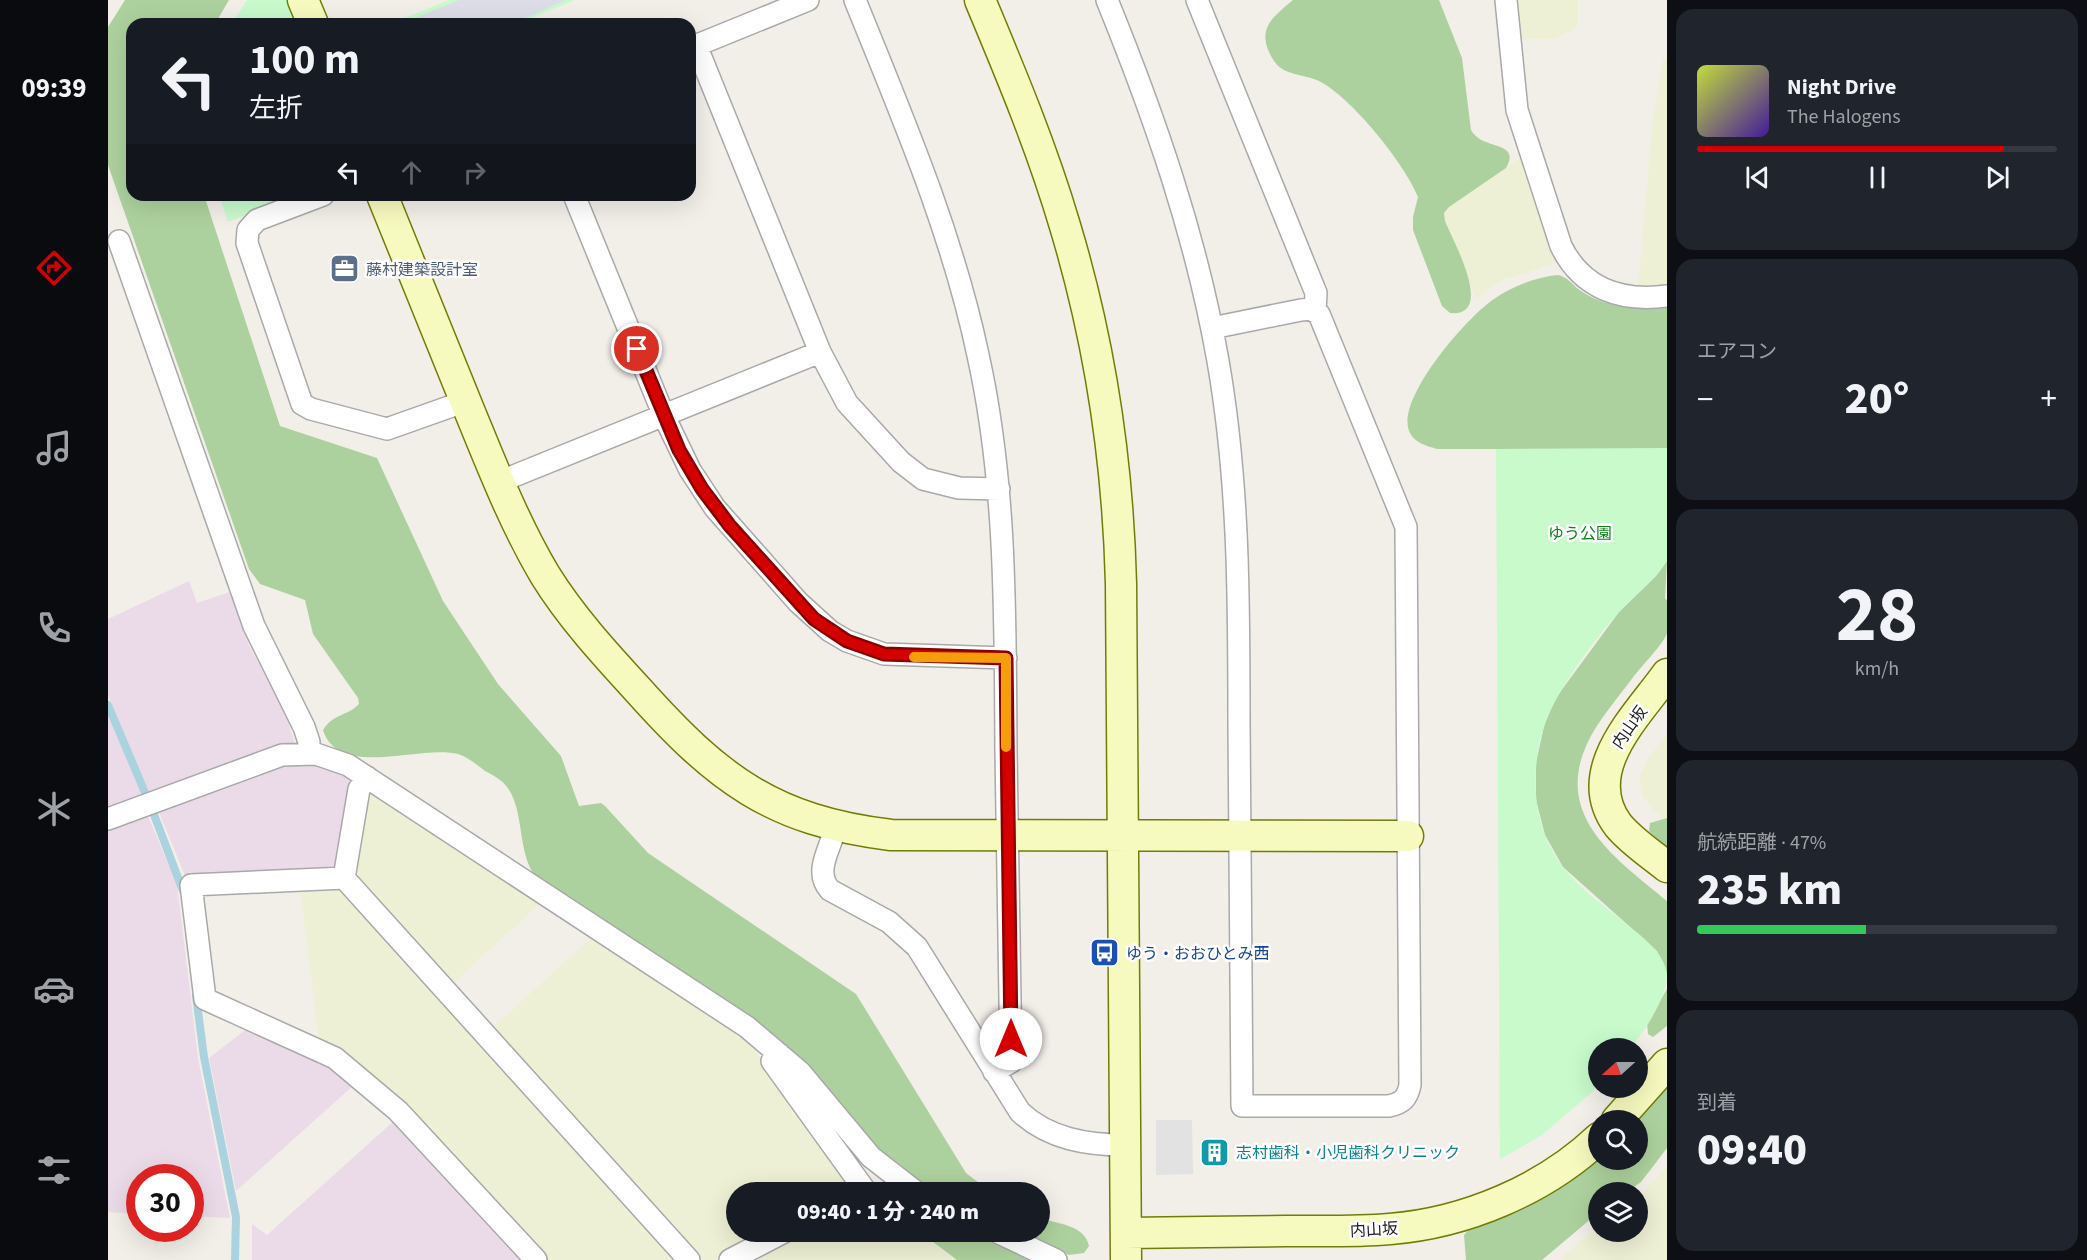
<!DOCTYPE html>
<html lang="ja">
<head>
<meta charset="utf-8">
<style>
  body { margin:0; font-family:"Source Sans 3","Noto Sans JP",sans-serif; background:#20242c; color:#f1f3f6; height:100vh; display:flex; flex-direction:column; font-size:22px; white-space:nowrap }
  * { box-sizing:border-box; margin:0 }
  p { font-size:20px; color:#9ea1a6 }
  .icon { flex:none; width:33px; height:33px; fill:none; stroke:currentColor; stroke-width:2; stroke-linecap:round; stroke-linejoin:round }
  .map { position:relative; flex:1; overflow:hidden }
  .drawer { display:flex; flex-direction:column; gap:9px; padding:9px; background:#0d0f14; width:420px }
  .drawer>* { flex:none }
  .banner { position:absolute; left:18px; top:18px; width:570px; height:183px; border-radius:18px; box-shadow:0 6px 24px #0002; background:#171b24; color:#f1f3f6; overflow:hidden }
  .needle { width:39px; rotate:249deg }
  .tools { position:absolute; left:1480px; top:1038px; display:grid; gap:12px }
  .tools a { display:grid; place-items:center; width:60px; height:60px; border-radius:50%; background:#171b24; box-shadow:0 6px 24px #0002; font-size:30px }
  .speed { position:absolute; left:18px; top:1164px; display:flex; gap:12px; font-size:30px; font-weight:700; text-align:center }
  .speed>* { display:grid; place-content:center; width:78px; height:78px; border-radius:50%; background:#171b24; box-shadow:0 6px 24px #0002; line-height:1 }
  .speed .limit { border:9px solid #d22; background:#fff; color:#111 }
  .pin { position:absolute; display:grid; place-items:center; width:51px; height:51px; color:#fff; margin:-26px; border:3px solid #fff; border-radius:50%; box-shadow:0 2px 6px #0007 }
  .me { position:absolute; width:66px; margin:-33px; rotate:0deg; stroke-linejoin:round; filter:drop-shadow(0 0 4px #0008) }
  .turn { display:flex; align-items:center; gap:21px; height:126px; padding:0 24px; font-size:27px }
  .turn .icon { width:78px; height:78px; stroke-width:2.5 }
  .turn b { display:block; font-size:42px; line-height:51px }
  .lanes { display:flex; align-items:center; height:57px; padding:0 24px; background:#0003; justify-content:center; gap:30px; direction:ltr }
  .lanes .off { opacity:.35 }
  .big { font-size:45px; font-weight:800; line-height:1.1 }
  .drawer .tile { flex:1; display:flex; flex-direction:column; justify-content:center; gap:9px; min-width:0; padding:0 21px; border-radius:18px; background:#20242c }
  .drawer .dial { align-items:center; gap:0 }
  .dial b { font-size:78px; line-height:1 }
  .song { display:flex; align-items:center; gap:18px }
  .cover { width:72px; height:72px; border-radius:9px; background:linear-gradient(135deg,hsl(70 70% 55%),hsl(260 70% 35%)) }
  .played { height:6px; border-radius:3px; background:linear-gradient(90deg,#d40000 85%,#363941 85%) }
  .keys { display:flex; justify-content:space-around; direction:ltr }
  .heat { display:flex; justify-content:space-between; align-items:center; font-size:33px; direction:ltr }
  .charge { height:9px; border-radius:4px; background:linear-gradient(90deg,#34c759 47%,#363941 0) }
  .trip { position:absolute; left:618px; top:1182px; width:324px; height:60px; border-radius:30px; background:#171b24; box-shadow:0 6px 24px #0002; font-weight:800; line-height:60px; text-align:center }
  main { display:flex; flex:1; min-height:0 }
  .tab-bar { display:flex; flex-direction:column; width:108px; justify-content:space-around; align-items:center; background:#090b0e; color:#9ea1a6 }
  .tab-bar .icon { width:42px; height:42px }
  .tab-bar .active { color:#d40000 }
  .tab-bar b { font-size:27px; color:#f1f3f6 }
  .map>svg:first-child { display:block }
  .industrial { fill:#ebdbe8 }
  .farmland { fill:#eef0d5 }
  .forest { fill:#add19e }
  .park { fill:#c8facc }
  .parking { fill:#e2e2e2 }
  .plaza { fill:#dddde8 }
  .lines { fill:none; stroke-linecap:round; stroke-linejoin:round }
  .stream { stroke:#aad3df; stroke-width:8 }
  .street-casing { stroke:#a9a9a9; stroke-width:24 }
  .secondary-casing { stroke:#707d05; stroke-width:33 }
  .street { stroke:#fff; stroke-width:21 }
  .secondary { stroke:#f7fabf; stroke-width:30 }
  .route-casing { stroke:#8a0000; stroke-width:15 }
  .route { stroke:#d40000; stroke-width:10 }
  .slow { stroke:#f59e0b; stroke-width:10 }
  .labels { text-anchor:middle; stroke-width:5; stroke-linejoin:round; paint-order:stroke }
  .service-label { font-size:16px; fill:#4e5e75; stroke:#fff; text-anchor:start }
  .park-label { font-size:16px; fill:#0c8416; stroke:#fff }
  .street-label { font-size:16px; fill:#222; stroke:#fff }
  .transit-label { font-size:16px; fill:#164399; stroke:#fff; text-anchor:start }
  .culture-label { font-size:16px; fill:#0d838f; stroke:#fff; text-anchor:start }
</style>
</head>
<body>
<main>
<nav class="tab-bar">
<b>09:39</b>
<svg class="icon active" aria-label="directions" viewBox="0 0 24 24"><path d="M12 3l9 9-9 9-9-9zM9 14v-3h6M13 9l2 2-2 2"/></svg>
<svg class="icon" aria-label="music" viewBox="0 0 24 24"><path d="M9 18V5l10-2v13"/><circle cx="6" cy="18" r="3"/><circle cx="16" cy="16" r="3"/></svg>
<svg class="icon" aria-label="phone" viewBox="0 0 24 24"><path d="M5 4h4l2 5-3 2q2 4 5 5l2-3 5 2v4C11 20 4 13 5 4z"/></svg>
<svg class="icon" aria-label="climate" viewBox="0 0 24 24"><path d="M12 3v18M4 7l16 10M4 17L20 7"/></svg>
<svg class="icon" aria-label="car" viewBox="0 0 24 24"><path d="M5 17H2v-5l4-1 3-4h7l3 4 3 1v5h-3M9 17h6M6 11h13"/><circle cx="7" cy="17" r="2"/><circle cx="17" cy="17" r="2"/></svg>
<svg class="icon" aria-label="filters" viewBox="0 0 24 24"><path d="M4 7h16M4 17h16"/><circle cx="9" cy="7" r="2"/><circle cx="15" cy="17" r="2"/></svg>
</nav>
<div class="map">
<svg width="1559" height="1260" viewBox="0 0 1559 1260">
  <rect width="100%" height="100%" fill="#f2efe9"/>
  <path class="industrial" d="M 81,581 L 89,603 L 122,592 L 141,645 L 179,718 L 187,744 L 155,750 L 41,794 L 0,695 L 0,619 Z
    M 0,710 L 36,796 L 0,809 Z
    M 176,764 L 207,764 L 242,777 L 226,871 L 78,878 L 50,810 Z
    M 39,814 L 69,884 L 90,1058 L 122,1218 L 83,1216 L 82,1178 L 32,1178 L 31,1214 L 0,1212 L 0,829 Z
    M 141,1027 L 223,1064 L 247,1084 L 128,1191 L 101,1058 Z
    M 288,1119 L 418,1260 L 144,1260 L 144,1224 L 159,1235 Z"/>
  <path class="farmland" d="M 1409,0 L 1469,0 L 1469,27 L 1447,39 L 1412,39 Z
    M 1555,59 L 1559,60 L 1559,285 L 1530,286 L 1544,127 Z
    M 1412,158 L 1447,263 L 1391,282 L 1368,299 L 1337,221 L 1336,213 L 1340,207 Z
    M 1559,733 L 1559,818 L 1554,819 L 1534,796 L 1531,778 L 1540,759 Z
    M 266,793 L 434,902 L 345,983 L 252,880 L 248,868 L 260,795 Z
    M 228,886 L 567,1260 L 438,1260 L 211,1043 L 192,887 Z
    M 485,936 L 637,1036 L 742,1182 L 741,1189 L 734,1192 L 628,1192 L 628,1232 L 660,1232 L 606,1260 L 596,1260 L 385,1027 Z
    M 1559,1166 L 1559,1260 L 1451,1260 L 1491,1226 L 1491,1232 L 1530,1232 L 1530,1198 Z
    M 691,1232 L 759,1232 L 766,1243 L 779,1232 L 812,1232 L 849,1260 L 637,1260 Z"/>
  <path class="forest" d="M 17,0 L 121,0 L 107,24 L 24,24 L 24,195 L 96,195 L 172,426 L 269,458 L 335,601 L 390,684 L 453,756 L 471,806 L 493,803 L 497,806 L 540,853 L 748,994 L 858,1173 L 883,1192 L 827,1192 L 810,1183 L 769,1150 L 699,1065 L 429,878 C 409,857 417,810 399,787 C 394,780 385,775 377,771 C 369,765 360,757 350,754 C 312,744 231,780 215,730 C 226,713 240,716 251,704 L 250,698 L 205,634 L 197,600 L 152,584 L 141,569 L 0,165 L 0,27 Z
    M 1185,0 L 1331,0 L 1354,58 L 1363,130 C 1374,151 1414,140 1398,168 L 1341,207 L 1336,213 L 1337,221 C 1345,241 1388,317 1342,313 L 1334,306 L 1305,230 L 1305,217 L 1310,197 C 1297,164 1243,97 1211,81 C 1196,74 1176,76 1166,61 C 1147,31 1162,19 1185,0 Z
    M 1450,275 C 1460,277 1464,285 1473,291 C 1496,307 1531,311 1559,307 L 1559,529 L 1486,452 L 1477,449 L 1329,449 C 1319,446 1307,443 1302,433 C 1285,401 1360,316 1386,299 C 1403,287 1428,277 1450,275 Z
    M 1559,561 L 1557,598 L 1559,601 C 1559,610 1559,623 1559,633 C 1557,642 1533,667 1526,676 C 1510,698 1490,720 1479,744 C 1445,818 1511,861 1559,901 L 1559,974 L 1549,951 L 1455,867 L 1437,835 L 1428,800 L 1428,763 L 1436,726 L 1447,699 L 1511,612 L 1548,576 Z
    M 1559,818 L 1559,849 L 1541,831 L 1542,823 Z
    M 1559,989 L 1559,1026 L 1545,1037 L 1540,1034 L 1539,1023 Z
    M 1559,1086 L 1559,1148 L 1533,1182 L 1519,1192 L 1491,1192 L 1491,1212 L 1434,1260 L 1358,1260 L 1356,1235 L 1363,1227 L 1491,1157 L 1491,1160 L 1530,1160 L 1529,1120 Z
    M 932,1218 C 950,1224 977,1225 981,1246 L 976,1253 L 961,1255 L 911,1232 L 932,1232 Z
    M 812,1232 L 867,1232 L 927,1260 L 849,1260 Z"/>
  <path class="park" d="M 139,0 L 183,0 L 193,24 L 124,24 Z
    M 341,0 L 467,0 L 408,24 L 282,24 Z
    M 111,195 L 190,195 L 120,222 Z
    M 1559,448 L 1559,561 C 1546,581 1528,594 1512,611 C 1487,638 1449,690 1437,724 C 1421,771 1424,827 1455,867 C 1472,890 1498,907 1520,925 C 1535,938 1556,952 1559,974 C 1559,997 1537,1032 1522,1048 L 1491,1048 L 1491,1084 L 1484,1092 L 1434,1135 L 1392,1159 L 1388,449 Z"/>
  <path class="parking" d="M 1048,1120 L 1084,1120 L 1085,1174 L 1048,1175 Z"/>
  <path class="plaza" d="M 351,0 L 458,0 L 403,24 L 292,24 Z"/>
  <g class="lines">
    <path class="stream" d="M 0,705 L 38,795
      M 45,812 L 75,891
      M 88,996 L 96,1057 L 128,1217 L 127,1260"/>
    <defs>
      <path id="street" d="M 747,0 C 794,116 844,232 870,355 C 899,486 897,618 898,751 C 899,855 902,958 903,1062 L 886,1072
        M 999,0 C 1047,118 1088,236 1110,361 C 1131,481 1131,601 1131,722 C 1132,850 1133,978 1134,1106 L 1281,1106 C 1294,1103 1299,1099 1302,1085 L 1298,527 L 1211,314 L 1203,309 L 1193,310 L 1104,328
        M 1089,0 L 1208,293 L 1207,312
        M 1398,0 L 1409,110 L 1453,246 C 1474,289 1513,302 1559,296
        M 588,45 L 712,352 L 739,403 L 793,462 L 815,479 L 851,488 L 891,489
        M 582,48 L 700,0
        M 215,195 L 149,220 L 140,230 L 139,243 L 194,404 L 203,409 L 279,429 L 358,401
        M 466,195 L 556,416 L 582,470 L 607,508 L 690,602 L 722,631 L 739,641 L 776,654 L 898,658
        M 11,241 L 146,626 L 196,727 L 201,742 L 200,754
        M 391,482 L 712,352
        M 259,777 L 251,789 L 236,878 L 581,1260
        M 0,819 L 174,755 L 208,754 L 240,765 L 639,1027 L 692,1072 L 763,1157 L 808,1192
        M 728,826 C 723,848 705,871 722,890 L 781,922 L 809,947 L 912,1112 C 941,1139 979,1145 1017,1145
        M 236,878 L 83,885 L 97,999 L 227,1058 L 290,1111 L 428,1260
        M 671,1054 L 664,1061 L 756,1189 L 750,1192
        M 889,1232 L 948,1260
        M 622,1260 L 676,1232"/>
      <path id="secondary" d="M 195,0 L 205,24
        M 872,0 C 903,74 934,148 957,226 C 992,342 1010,463 1013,584 L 1018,1260
        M 274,195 C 303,265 331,335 359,405 C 383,463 405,521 437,575 C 463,617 497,654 531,691 C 609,778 664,821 783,835 L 1300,836
        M 1559,674 C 1529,716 1470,771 1510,825 C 1523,841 1543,854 1559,867
        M 1509,1120 L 1559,1064
        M 1018,1233 C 1071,1232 1124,1232 1177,1231 C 1212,1231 1247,1232 1282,1229 C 1357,1223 1436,1190 1491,1138"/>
    </defs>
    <use href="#street" class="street-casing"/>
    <use href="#secondary" class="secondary-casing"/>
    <use href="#street" class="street"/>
    <use href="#secondary" class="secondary"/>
  </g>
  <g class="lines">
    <defs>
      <path id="route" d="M 529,349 L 571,450 L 594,489 L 622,526 L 706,619 L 739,641 L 776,654 L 898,658 L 903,1039"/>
    </defs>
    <use href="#route" class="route-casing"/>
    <use href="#route" class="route"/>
    <path class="slow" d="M 806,657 L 898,658 L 898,747"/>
  </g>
  <defs>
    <symbol id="office-square" viewBox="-11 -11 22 22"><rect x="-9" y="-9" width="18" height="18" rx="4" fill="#5c6f8a" stroke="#fff"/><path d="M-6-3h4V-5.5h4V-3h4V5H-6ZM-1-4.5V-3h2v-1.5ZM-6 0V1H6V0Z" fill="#fff"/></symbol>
    <symbol id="bus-square" viewBox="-11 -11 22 22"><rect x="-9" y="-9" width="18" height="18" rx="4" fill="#1a4fb4" stroke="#fff"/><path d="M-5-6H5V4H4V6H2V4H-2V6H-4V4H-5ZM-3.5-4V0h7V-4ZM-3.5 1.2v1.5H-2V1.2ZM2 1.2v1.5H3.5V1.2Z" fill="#fff"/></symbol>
    <symbol id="building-square" viewBox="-11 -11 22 22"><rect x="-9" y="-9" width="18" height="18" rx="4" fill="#0f9aa8" stroke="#fff"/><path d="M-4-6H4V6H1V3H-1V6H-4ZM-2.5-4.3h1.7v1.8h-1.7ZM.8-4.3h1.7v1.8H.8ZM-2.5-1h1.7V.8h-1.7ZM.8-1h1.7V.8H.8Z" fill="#fff"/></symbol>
  </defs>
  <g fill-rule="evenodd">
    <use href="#office-square" x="220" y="252" width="33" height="33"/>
    <use href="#bus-square" x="980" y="936" width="33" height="33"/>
    <use href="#building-square" x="1090" y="1136" width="33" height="33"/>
  </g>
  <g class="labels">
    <g class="service-label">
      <text x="258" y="275">藤村建築設計室</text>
    </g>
    <g class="park-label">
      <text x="1472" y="539">ゆう公園</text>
    </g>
    <g class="street-label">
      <text transform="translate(1521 727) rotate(-55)" y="6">内山坂</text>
      <text transform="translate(1266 1229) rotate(-3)" y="6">内山坂</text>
    </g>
    <g class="transit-label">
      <text x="1018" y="959">ゆう・おおひとみ西</text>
    </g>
    <g class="culture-label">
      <text x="1128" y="1158">志村歯科・小児歯科クリニック</text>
    </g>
  </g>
</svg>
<div class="tools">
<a><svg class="needle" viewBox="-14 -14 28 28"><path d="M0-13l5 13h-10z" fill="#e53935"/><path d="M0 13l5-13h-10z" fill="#9ea1a6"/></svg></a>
<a><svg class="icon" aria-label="search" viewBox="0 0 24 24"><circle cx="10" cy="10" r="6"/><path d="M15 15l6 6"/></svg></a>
<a><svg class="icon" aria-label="layers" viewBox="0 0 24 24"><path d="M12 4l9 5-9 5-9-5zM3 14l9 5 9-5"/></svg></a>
</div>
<div class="speed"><div class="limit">30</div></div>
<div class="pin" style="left:529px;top:349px;background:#d93025"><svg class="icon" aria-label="arrive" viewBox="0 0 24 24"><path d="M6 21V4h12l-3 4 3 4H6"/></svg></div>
<svg class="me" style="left:903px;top:1039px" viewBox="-20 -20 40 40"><circle r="19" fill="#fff"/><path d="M0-13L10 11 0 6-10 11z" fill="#d40000"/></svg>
<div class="trip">09:40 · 1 分 · 240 m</div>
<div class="banner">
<div class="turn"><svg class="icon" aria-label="left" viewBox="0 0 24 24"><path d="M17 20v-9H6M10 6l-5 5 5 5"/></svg><div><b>100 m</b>左折</div></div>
<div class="lanes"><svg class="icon" aria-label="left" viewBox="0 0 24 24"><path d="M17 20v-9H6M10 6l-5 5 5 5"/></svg><svg class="icon off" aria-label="ahead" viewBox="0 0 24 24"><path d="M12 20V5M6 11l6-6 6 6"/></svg><svg class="icon off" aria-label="right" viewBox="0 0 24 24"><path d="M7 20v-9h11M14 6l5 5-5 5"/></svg></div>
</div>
</div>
<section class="drawer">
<div class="tile">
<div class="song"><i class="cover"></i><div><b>Night Drive</b><p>The Halogens</p></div></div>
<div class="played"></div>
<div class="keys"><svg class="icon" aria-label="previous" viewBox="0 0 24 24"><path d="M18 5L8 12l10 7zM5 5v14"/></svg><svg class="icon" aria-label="pause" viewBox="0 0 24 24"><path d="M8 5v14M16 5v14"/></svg><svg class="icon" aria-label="next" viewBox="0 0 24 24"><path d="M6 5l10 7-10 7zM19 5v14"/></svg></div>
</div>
<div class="tile"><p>エアコン</p>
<div class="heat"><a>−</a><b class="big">20°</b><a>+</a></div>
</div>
<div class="tile dial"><b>28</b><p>km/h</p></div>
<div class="tile"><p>航続距離 · 47%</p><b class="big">235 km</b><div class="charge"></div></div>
<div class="tile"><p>到着</p><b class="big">09:40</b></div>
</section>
</main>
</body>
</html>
